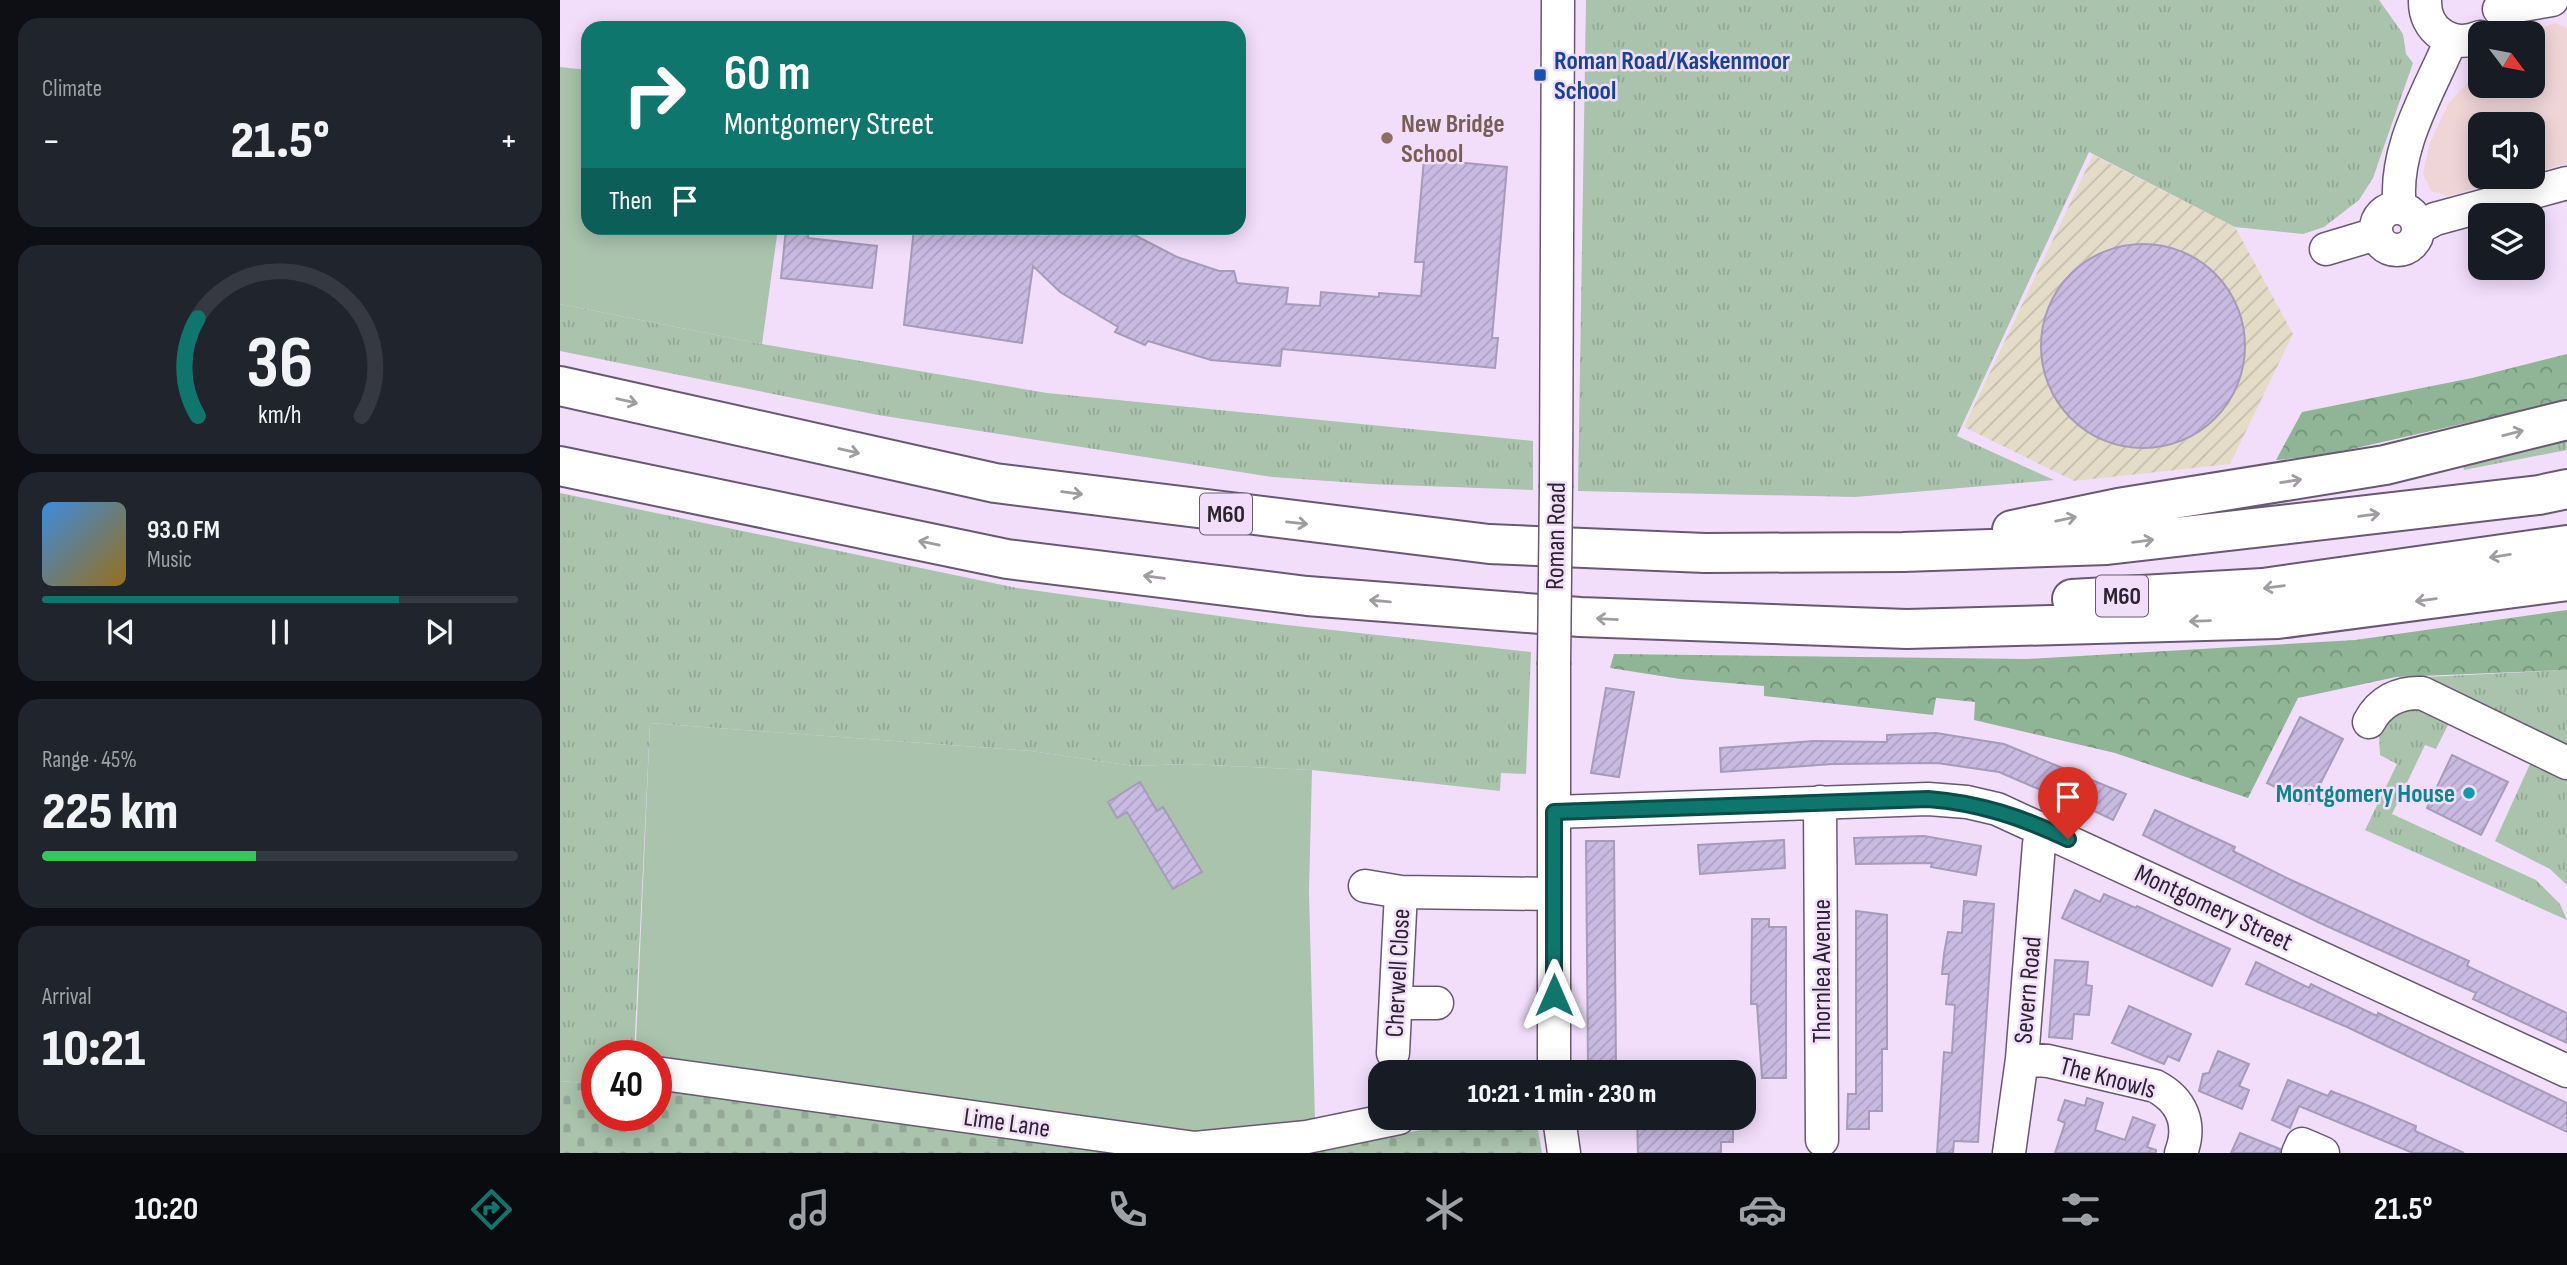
<!DOCTYPE html>
<html lang="en">
<head>
<meta charset="utf-8">
<style>
  body { margin:0; font-family:"Sofia Sans Condensed",sans-serif; background:#20242c; color:#f1f3f6; height:100vh; display:flex; flex-direction:column; font-size:26px; white-space:nowrap }
  * { box-sizing:border-box; margin:0 }
  p { font-size:23px; color:#9ea1a6 }
  .icon { flex:none; width:38px; height:38px; fill:none; stroke:currentColor; stroke-width:2; stroke-linecap:round; stroke-linejoin:round }
  .map { position:relative; flex:1; overflow:hidden }
  .panel { display:flex; flex-direction:column; gap:18px; padding:18px; background:#0d0f14; width:560px }
  .panel>* { flex:none }
  .banner { position:absolute; left:21px; top:21px; width:665px; height:214px; border-radius:21px; box-shadow:0 4px 18px #0003; background:#0f766e; color:#fff; overflow:hidden }
  .needle { width:46px; rotate:122deg }
  .fabs { position:absolute; left:1908px; top:21px; display:grid; gap:14px }
  .fabs a { display:grid; place-items:center; width:77px; height:77px; border-radius:14px; background:#171b24; box-shadow:0 4px 18px #0003; font-size:35px }
  .speed { position:absolute; left:21px; top:1040px; display:flex; gap:14px; font-size:35px; font-weight:700; text-align:center }
  .speed>* { display:grid; place-content:center; width:91px; height:91px; border-radius:50%; background:#171b24; box-shadow:0 4px 18px #0003; line-height:1 }
  .speed .limit { border:10px solid #d22; background:#fff; color:#111 }
  .pin { position:absolute; display:grid; place-items:center; width:60px; height:60px; color:#fff; margin:-72px -30px; border-radius:50% 50% 50% 0; rotate:-45deg; box-shadow:0 0 7px #0007 }
  .pin .icon { rotate:45deg }
  .me { position:absolute; width:77px; margin:-38px; rotate:0deg; stroke-linejoin:round; filter:drop-shadow(0 0 5px #0008) }
  .turn { display:flex; align-items:center; gap:24px; height:147px; padding:0 28px; font-size:32px }
  .turn .icon { width:91px; height:91px; stroke-width:2.5 }
  .turn b { display:block; font-size:49px; line-height:60px }
  .then { display:flex; align-items:center; height:66px; padding:0 28px; background:#0003; gap:14px; font-size:26px }
  .big { font-size:52px; font-weight:800; line-height:1.1 }
  .panel .tile { flex:1; display:flex; flex-direction:column; justify-content:center; gap:10px; min-width:0; padding:0 24px; border-radius:21px; background:#20242c }
  .panel .dial { align-items:center; gap:0 }
  .dial svg { height:182px; overflow:visible; fill:none; stroke:#363941; stroke-width:7; stroke-linecap:round; text-anchor:middle }
  .dial text { fill:#f1f3f6; stroke:none }
  .song { display:flex; align-items:center; gap:21px }
  .cover { width:84px; height:84px; border-radius:10px; background:linear-gradient(135deg,hsl(210 70% 55%),hsl(40 70% 35%)) }
  .played { height:7px; border-radius:4px; background:linear-gradient(90deg,#0f766e 75%,#363941 75%) }
  .keys { display:flex; justify-content:space-around; direction:ltr }
  .heat { display:flex; justify-content:space-between; align-items:center; font-size:38px; direction:ltr }
  .charge { height:10px; border-radius:5px; background:linear-gradient(90deg,#34c759 45%,#363941 0) }
  .trip { position:absolute; left:808px; top:1060px; width:388px; height:70px; border-radius:21px; background:#171b24; box-shadow:0 4px 18px #0003; font-weight:800; line-height:70px; text-align:center }
  .dock { display:flex; height:112px; justify-content:space-around; align-items:center; background:#090b0e; color:#9ea1a6 }
  .dock .icon { width:49px; height:49px }
  .dock .active { color:#0f766e }
  .dock b { font-size:32px; color:#f1f3f6 }
  main { display:flex; flex:1; min-height:0 }
  .map>svg:first-child { display:block }
  .commercial { fill:#f0d5d7 }
  .industrial { fill:url(#industrial-furrows) }
  .grass { fill:url(#grass-tufts) }
  .forest { fill:url(#forest-crowns) }
  .cemetery { fill:url(#cemetery-stones) }
  .park { fill:#a9c3ad }
  .building { fill:url(#building-hatch); stroke:#a69bb8; stroke-width:2 }
  .lines { fill:none; stroke-linecap:round; stroke-linejoin:round }
  .minor-casing { stroke:#695871; stroke-width:35 }
  .highway-casing { stroke:#695871; stroke-width:42 }
  .minor { stroke:#fff; stroke-width:32 }
  .highway { stroke:#fff; stroke-width:38 }
  .minor-bridge-casing { stroke:#695871; stroke-width:35; stroke-linecap:butt }
  .minor-bridge { stroke:#fff; stroke-width:32 }
  .oneway { stroke:#a09ca1 }
  .route-casing { stroke:#0a4d48; stroke-width:18 }
  .route { stroke:#0f766e; stroke-width:12 }
  .transit-dot { fill:#1a4fb4; stroke:#f2defb; stroke-width:2.5 }
  .education-dot { fill:#8d6e63; stroke:#f2defb; stroke-width:2.5 }
  .culture-dot { fill:#0f9aa8; stroke:#f2defb; stroke-width:2.5 }
  .labels { text-anchor:middle; stroke-width:5; stroke-linejoin:round; paint-order:stroke }
  .shield { fill:#f2defb; stroke:#675c6c; stroke-width:2 }
  .shield-label { font-size:24px; font-weight:bold; fill:#2b242f }
  .transit-label { font-size:26px; font-weight:bold; fill:#164399; stroke:#f2defb; text-anchor:start }
  .education-label { font-size:26px; font-weight:bold; fill:#785e54; stroke:#f2defb; text-anchor:start }
  .street-label { font-size:26px; fill:#2b242f; stroke:#f2defb }
  .culture-label { font-size:26px; font-weight:bold; fill:#0d838f; stroke:#f2defb; text-anchor:end }
</style>
</head>
<body>
<main>
<section class="panel">
<div class="tile"><p>Climate</p>
<div class="heat"><a>−</a><b class="big">21.5°</b><a>+</a></div>
</div>
<div class="tile dial"><svg viewBox="0 0 100 80">
<path d="M14 69A42 42 0 1 1 86 69"/>
<path d="M14 69A42 42 0 0 1 14 26" stroke="#0f766e"/>
<text x="50" y="56" font-size="32" font-weight="700">36</text>
<text x="50" y="72" font-size="11">km/h</text>
</svg></div>
<div class="tile">
<div class="song"><i class="cover"></i><div><b>93.0 FM</b><p>Music</p></div></div>
<div class="played"></div>
<div class="keys"><svg class="icon" aria-label="previous" viewBox="0 0 24 24"><path d="M18 5L8 12l10 7zM5 5v14"/></svg><svg class="icon" aria-label="pause" viewBox="0 0 24 24"><path d="M8 5v14M16 5v14"/></svg><svg class="icon" aria-label="next" viewBox="0 0 24 24"><path d="M6 5l10 7-10 7zM19 5v14"/></svg></div>
</div>
<div class="tile"><p>Range · 45%</p><b class="big">225 km</b><div class="charge"></div></div>
<div class="tile"><p>Arrival</p><b class="big">10:21</b></div>
</section>
<div class="map">
<svg width="2007" height="1153" viewBox="0 0 2007 1153">
  <defs>
    <pattern id="industrial-furrows" width="10" height="10" patternUnits="userSpaceOnUse" patternTransform="scale(1.75)"><rect width="10" height="10" fill="#e4dcc7"/><path d="M-1 1l2-2M0 10L10 0M9 11l2-2" fill="none" stroke="#c4bdab"/></pattern>
    <pattern id="grass-tufts" width="24" height="20" patternUnits="userSpaceOnUse" patternTransform="scale(1.75)"><rect width="24" height="20" fill="#a9c3ad"/><path d="M3 7l-1-3M5 7V3M7 7l1-3M15 17l-1-3M17 17v-4M19 17l1-3" fill="none" stroke="#92a795"/></pattern>
    <pattern id="forest-crowns" width="20" height="18" patternUnits="userSpaceOnUse" patternTransform="scale(1.75)"><rect width="20" height="18" fill="#90b496"/><path d="M2 6a3 3 0 1 1 6 0M12 15a3 3 0 1 1 6 0" fill="none" stroke="#76927b"/></pattern>
    <pattern id="cemetery-stones" width="16" height="16" patternUnits="userSpaceOnUse" patternTransform="scale(1.75)"><rect width="16" height="16" fill="#a9c3ad"/><path d="M2 7V4a2 2 0 0 1 4 0v3zM10 15v-3a2 2 0 0 1 4 0v3z" fill="#92a795"/></pattern>
    <pattern id="building-hatch" width="6" height="6" patternUnits="userSpaceOnUse" patternTransform="scale(1.75)"><rect width="6" height="6" fill="#c9bae2"/><path d="M-1 1l2-2M0 6l6-6M5 7l2-2" fill="none" stroke="#ada0c2"/></pattern>
  </defs>
  <rect width="100%" height="100%" fill="#f2defb"/>
  <path class="commercial" d="M 1995,23 L 2007,28 L 2007,163 L 1972,173 L 1972,124 L 1920,124 L 1920,177 L 1957,177 L 1888,196 L 1871,191 L 1863,174 L 1870,143 L 1888,104 L 1920,69 L 1920,86 L 1972,86 L 1972,33 L 1968,33 Z"/>
  <path class="industrial" d="M 1533,155 L 1675,227 L 1733,334 L 1670,464 L 1514,481 L 1404,427 Z"/>
  <path class="grass" d="M 1026,0 L 1819,0 L 1843,34 L 1846,54 L 1853,63 L 1813,178 L 1799,200 L 1764,227 L 1743,234 L 1675,227 L 1529,152 L 1397,436 L 1494,480 L 1295,497 L 1018,491 Z
    M 0,304 L 202,344 L 487,393 L 973,441 L 973,490 L 811,484 L 712,477 L 318,415 L 0,351 Z
    M 2007,433 L 2007,450 L 1904,470 L 1902,460 Z
    M 0,493 L 457,588 L 718,624 L 971,652 L 966,774 L 941,773 L 940,791 L 752,770 L 627,764 L 574,766 L 471,751 L 90,723 L 74,1055 L 37,1055 L 37,1084 L 0,1081 Z
    M 2007,670 L 2007,751 L 1866,677 Z
    M 1851,707 L 1889,723 L 1876,749 L 1865,745 L 1832,814 L 1976,880 L 2000,904 L 2007,920 L 1805,830 L 1837,764 L 1820,755 L 1819,733 L 1834,714 Z
    M 1970,764 L 2007,781 L 2007,885 L 1990,869 L 1935,841 Z"/>
  <path class="forest" d="M 2007,354 L 2007,400 L 1761,456 L 1716,460 L 1742,412 L 1912,378 Z
    M 2007,610 L 2007,670 L 1836,677 L 1738,698 L 1688,798 L 1555,753 L 1414,720 L 1415,702 L 1376,698 L 1373,715 L 1204,696 L 1204,686 L 1120,679 L 1050,668 L 1054,654 L 1467,659 L 1795,640 Z"/>
  <path class="cemetery" d="M 0,1081 L 37,1084 L 37,1115 L 96,1115 L 96,1090 L 620,1153 L 0,1153 Z
    M 917,1118 L 976,1118 L 982,1153 L 752,1153 Z"/>
  <path class="park" d="M 0,67 L 28,70 L 28,228 L 218,228 L 202,344 L 0,304 Z
    M 90,723 L 471,751 L 574,766 L 627,764 L 752,770 L 749,892 L 755,1121 L 648,1140 L 83,1055 L 76,1042 Z"/>
  <path class="building" d="M 864,159 L 947,167 L 932,338 L 938,338 L 935,368 L 722,349 L 720,366 L 651,360 L 588,341 L 585,345 L 555,332 L 558,327 L 500,292 L 473,266 L 462,343 L 344,325 L 354,228 L 561,228 L 617,257 L 659,271 L 674,271 L 677,283 L 728,288 L 726,304 L 760,306 L 761,292 L 819,297 L 819,293 L 861,296 L 864,262 L 855,262 Z
    M 226,228 L 249,228 L 248,238 L 317,246 L 312,288 L 221,278 Z
    M1481 346a102 102 0 1 1 204 0a102 102 0 1 1-204 0Z
    M 1046,688 L 1074,692 L 1059,777 L 1031,773 Z
    M 1740,717 L 1783,739 L 1750,804 L 1707,783 Z
    M 1376,733 L 1444,744 L 1566,794 L 1553,820 L 1498,794 L 1497,797 L 1439,772 L 1377,763 L 1272,764 L 1161,772 L 1160,748 L 1254,741 L 1327,742 L 1327,735 Z
    M 1892,755 L 1948,782 L 1921,835 L 1867,808 Z
    M 580,782 L 597,811 L 603,807 L 642,872 L 613,889 L 567,812 L 557,818 L 548,802 Z
    M 1595,810 L 1675,847 L 1673,851 L 1731,880 L 1909,961 L 1907,966 L 2007,1013 L 2007,1043 L 1913,999 L 1916,993 L 1760,923 L 1583,835 Z
    M 1364,836 L 1421,846 L 1416,875 L 1371,867 L 1372,863 L 1296,864 L 1294,838 Z
    M 1224,840 L 1225,868 L 1140,874 L 1138,845 Z
    M 1026,841 L 1054,841 L 1056,1068 L 1028,1068 Z
    M 1515,890 L 1540,902 L 1544,894 L 1576,908 L 1577,906 L 1670,949 L 1652,986 L 1502,918 Z
    M 1404,901 L 1434,904 L 1418,1142 L 1394,1141 L 1393,1153 L 1377,1153 L 1384,1052 L 1392,1053 L 1395,1005 L 1386,1004 L 1389,974 L 1382,974 L 1384,954 L 1388,932 L 1402,933 Z
    M 1296,911 L 1327,915 L 1327,1049 L 1322,1049 L 1322,1111 L 1309,1111 L 1309,1129 L 1287,1129 L 1288,1094 L 1296,1094 Z
    M 1192,919 L 1209,919 L 1209,927 L 1226,927 L 1226,1078 L 1202,1078 L 1197,1004 L 1191,1004 Z
    M 1495,960 L 1528,962 L 1526,985 L 1532,986 L 1529,1015 L 1514,1014 L 1512,1039 L 1489,1037 Z
    M 1696,962 L 1749,988 L 1751,984 L 1817,1016 L 1818,1013 L 2007,1103 L 2007,1132 L 1787,1027 L 1686,984 Z
    M 1569,1006 L 1631,1034 L 1619,1061 L 1608,1056 L 1604,1064 L 1552,1043 Z
    M 1658,1051 L 1689,1064 L 1679,1086 L 1689,1090 L 1682,1109 L 1639,1091 L 1643,1074 L 1649,1073 Z
    M 1728,1080 L 1768,1096 L 1771,1091 L 1804,1104 L 1856,1126 L 1855,1131 L 1904,1153 L 1853,1153 L 1739,1106 L 1730,1128 L 1712,1120 Z
    M 1527,1098 L 1543,1103 L 1535,1130 L 1565,1140 L 1573,1117 L 1595,1125 L 1587,1147 L 1596,1150 L 1596,1153 L 1495,1153 L 1505,1123 L 1498,1120 L 1505,1100 L 1525,1106 Z
    M 1077,1118 L 1173,1118 L 1173,1142 L 1161,1142 L 1161,1153 L 1078,1153 Z
    M 1680,1133 L 1720,1149 L 1720,1153 L 1671,1153 Z"/>
  <g class="lines">
    <defs>
      <path id="minor" d="M 1865,0 C 1864,31 1892,49 1920,37
        M 1939,9 L 1992,0
        M 1840,208 C 1832,150 1869,92 1891,40
        M1816 229a21 21 0 1 1 42 0a21 21 0 1 1-42 0Z
        M 1858,228 L 1875,219 L 2007,183
        M 1766,249 L 1816,234
        M 996,485 L 998,0
        M 994,665 L 994,1073
        M 1809,722 C 1820,701 1839,692 1862,693 L 2007,763
        M 1260,802 L 1262,1140
        M 994,812 L 1368,799 L 1407,802 L 1437,809 L 2007,1071
        M 805,886 L 841,892 L 994,894
        M 838,1003 L 877,1003
        M 833,1053 L 841,892
        M 1462,1059 L 1488,1061 L 1595,1086 C 1622,1100 1632,1124 1621,1153
        M 96,1073 L 635,1148 L 747,1137 L 839,1118
        M 999,1118 L 1004,1153
        M 1449,1153 L 1462,1059 L 1479,844 L 1483,828
        M 1738,1153 L 1742,1144 L 1763,1153"/>
      <path id="highway" d="M 0,386 L 435,483 L 929,544 L 1145,553 L 1343,552 L 1547,545 L 1979,495 L 2007,489
        M 0,466 L 447,559 L 747,596 L 1020,617 L 1347,629 L 1718,619 L 2007,581
        M 1452,530 L 1558,508 L 1825,465 L 2007,420
        M 1512,599 L 1703,588 L 2007,545"/>
    </defs>
    <use href="#minor" class="minor-casing"/>
    <use href="#highway" class="highway-casing"/>
    <use href="#minor" class="minor"/>
    <use href="#highway" class="highway"/>
    <defs>
      <path id="minor-bridge" d="M 994,665 L 996,485"/>
    </defs>
    <use href="#minor-bridge" class="minor-bridge-casing"/>
    <use href="#minor-bridge" class="minor-bridge"/>
  </g>
  <defs><path id="oneway-shaft" d="M-6 0H5M1.5-3L5.5 0L1.5 3" fill="none" stroke-width="1.6" stroke-linecap="round" stroke-linejoin="round" transform="scale(1.75)"/></defs>
  <g class="oneway">
    <use href="#oneway-shaft" transform="translate(67 401) rotate(13)"/>
    <use href="#oneway-shaft" transform="translate(1953 433) rotate(-14)"/>
    <use href="#oneway-shaft" transform="translate(289 451) rotate(13)"/>
    <use href="#oneway-shaft" transform="translate(1731 481) rotate(-9)"/>
    <use href="#oneway-shaft" transform="translate(512 493) rotate(8)"/>
    <use href="#oneway-shaft" transform="translate(1809 515) rotate(-7)"/>
    <use href="#oneway-shaft" transform="translate(1506 519) rotate(-12)"/>
    <use href="#oneway-shaft" transform="translate(737 523) rotate(6)"/>
    <use href="#oneway-shaft" transform="translate(1583 541) rotate(-7)"/>
    <use href="#oneway-shaft" transform="translate(369 543) rotate(-168)"/>
    <use href="#oneway-shaft" transform="translate(1940 556) rotate(171)"/>
    <use href="#oneway-shaft" transform="translate(594 577) rotate(-173)"/>
    <use href="#oneway-shaft" transform="translate(1714 587) rotate(173)"/>
    <use href="#oneway-shaft" transform="translate(1866 600) rotate(172)"/>
    <use href="#oneway-shaft" transform="translate(820 601) rotate(-175)"/>
    <use href="#oneway-shaft" transform="translate(1047 619) rotate(-177)"/>
    <use href="#oneway-shaft" transform="translate(1640 621) rotate(178)"/>
  </g>
  <g class="lines">
    <defs>
      <path id="route" d="M 994,995 L 994,812 L 1368,799 C 1419,803 1461,817 1508,839"/>
    </defs>
    <use href="#route" class="route-casing"/>
    <use href="#route" class="route"/>
  </g>
  <rect class="transit-dot" x="973" y="68" width="14" height="14" rx="3.5"/>
  <circle class="education-dot" cx="827" cy="138" r="7"/>
  <circle class="culture-dot" cx="1909" cy="793" r="7"/>
  <g class="labels">
    <g class="shield">
      <rect x="640" y="493.5" width="52" height="41" rx="5"/>
      <rect x="1536" y="575.5" width="52" height="41" rx="5"/>
    </g>
    <g class="shield-label">
      <text x="666" y="522">M60</text>
      <text x="1562" y="604">M60</text>
    </g>
    <g class="transit-label">
      <text x="994" y="69">Roman Road/Kaskenmoor<tspan x="994" dy="30">School</tspan></text>
    </g>
    <g class="education-label">
      <text x="841" y="132">New Bridge<tspan x="841" dy="30">School</tspan></text>
    </g>
    <g class="street-label">
      <text transform="translate(995 536) rotate(-89)" y="9">Roman Road</text>
      <text transform="translate(1654 907) rotate(25)" y="9">Montgomery Street</text>
      <text transform="translate(1261 971) rotate(-90)" y="9">Thornlea Avenue</text>
      <text transform="translate(837 973) rotate(-87)" y="9">Cherwell Close</text>
      <text transform="translate(1467 990) rotate(-85)" y="9">Severn Road</text>
      <text transform="translate(1548 1077) rotate(15)" y="9">The Knowls</text>
      <text transform="translate(447 1122) rotate(8)" y="9">Lime Lane</text>
    </g>
    <g class="culture-label">
      <text x="1895" y="802">Montgomery House</text>
    </g>
  </g>
</svg>
<div class="fabs">
<a><svg class="needle" viewBox="-14 -14 28 28"><path d="M0-13l5 13h-10z" fill="#e53935"/><path d="M0 13l5-13h-10z" fill="#9ea1a6"/></svg></a>
<a><svg class="icon" aria-label="sound" viewBox="0 0 24 24"><path d="M4 9h4l5-4v14l-5-4H4zM17 9q2 3 0 6"/></svg></a>
<a><svg class="icon" aria-label="layers" viewBox="0 0 24 24"><path d="M12 4l9 5-9 5-9-5zM3 14l9 5 9-5"/></svg></a>
</div>
<div class="speed"><div class="limit">40</div></div>
<div class="pin" style="left:1508px;top:839px;background:#d93025"><svg class="icon" aria-label="arrive" viewBox="0 0 24 24"><path d="M6 21V4h12l-3 4 3 4H6"/></svg></div>
<svg class="me" style="left:994px;top:995px" viewBox="-20 -20 40 40"><path d="M0-17L14 15 0 8-14 15z" fill="#0f766e" stroke="#fff" stroke-width="4"/></svg>
<div class="trip">10:21 · 1 min · 230 m</div>
<div class="banner">
<div class="turn"><svg class="icon" aria-label="right" viewBox="0 0 24 24"><path d="M7 20v-9h11M14 6l5 5-5 5"/></svg><div><b>60 m</b>Montgomery Street</div></div>
<div class="then">Then<svg class="icon" aria-label="arrive" viewBox="0 0 24 24"><path d="M6 21V4h12l-3 4 3 4H6"/></svg></div>
</div>
</div>
</main>
<nav class="dock">
<b>10:20</b>
<svg class="icon active" aria-label="directions" viewBox="0 0 24 24"><path d="M12 3l9 9-9 9-9-9zM9 14v-3h6M13 9l2 2-2 2"/></svg>
<svg class="icon" aria-label="music" viewBox="0 0 24 24"><path d="M9 18V5l10-2v13"/><circle cx="6" cy="18" r="3"/><circle cx="16" cy="16" r="3"/></svg>
<svg class="icon" aria-label="phone" viewBox="0 0 24 24"><path d="M5 4h4l2 5-3 2q2 4 5 5l2-3 5 2v4C11 20 4 13 5 4z"/></svg>
<svg class="icon" aria-label="climate" viewBox="0 0 24 24"><path d="M12 3v18M4 7l16 10M4 17L20 7"/></svg>
<svg class="icon" aria-label="car" viewBox="0 0 24 24"><path d="M5 17H2v-5l4-1 3-4h7l3 4 3 1v5h-3M9 17h6M6 11h13"/><circle cx="7" cy="17" r="2"/><circle cx="17" cy="17" r="2"/></svg>
<svg class="icon" aria-label="filters" viewBox="0 0 24 24"><path d="M4 7h16M4 17h16"/><circle cx="9" cy="7" r="2"/><circle cx="15" cy="17" r="2"/></svg>
<b>21.5°</b>
</nav>
</body>
</html>
